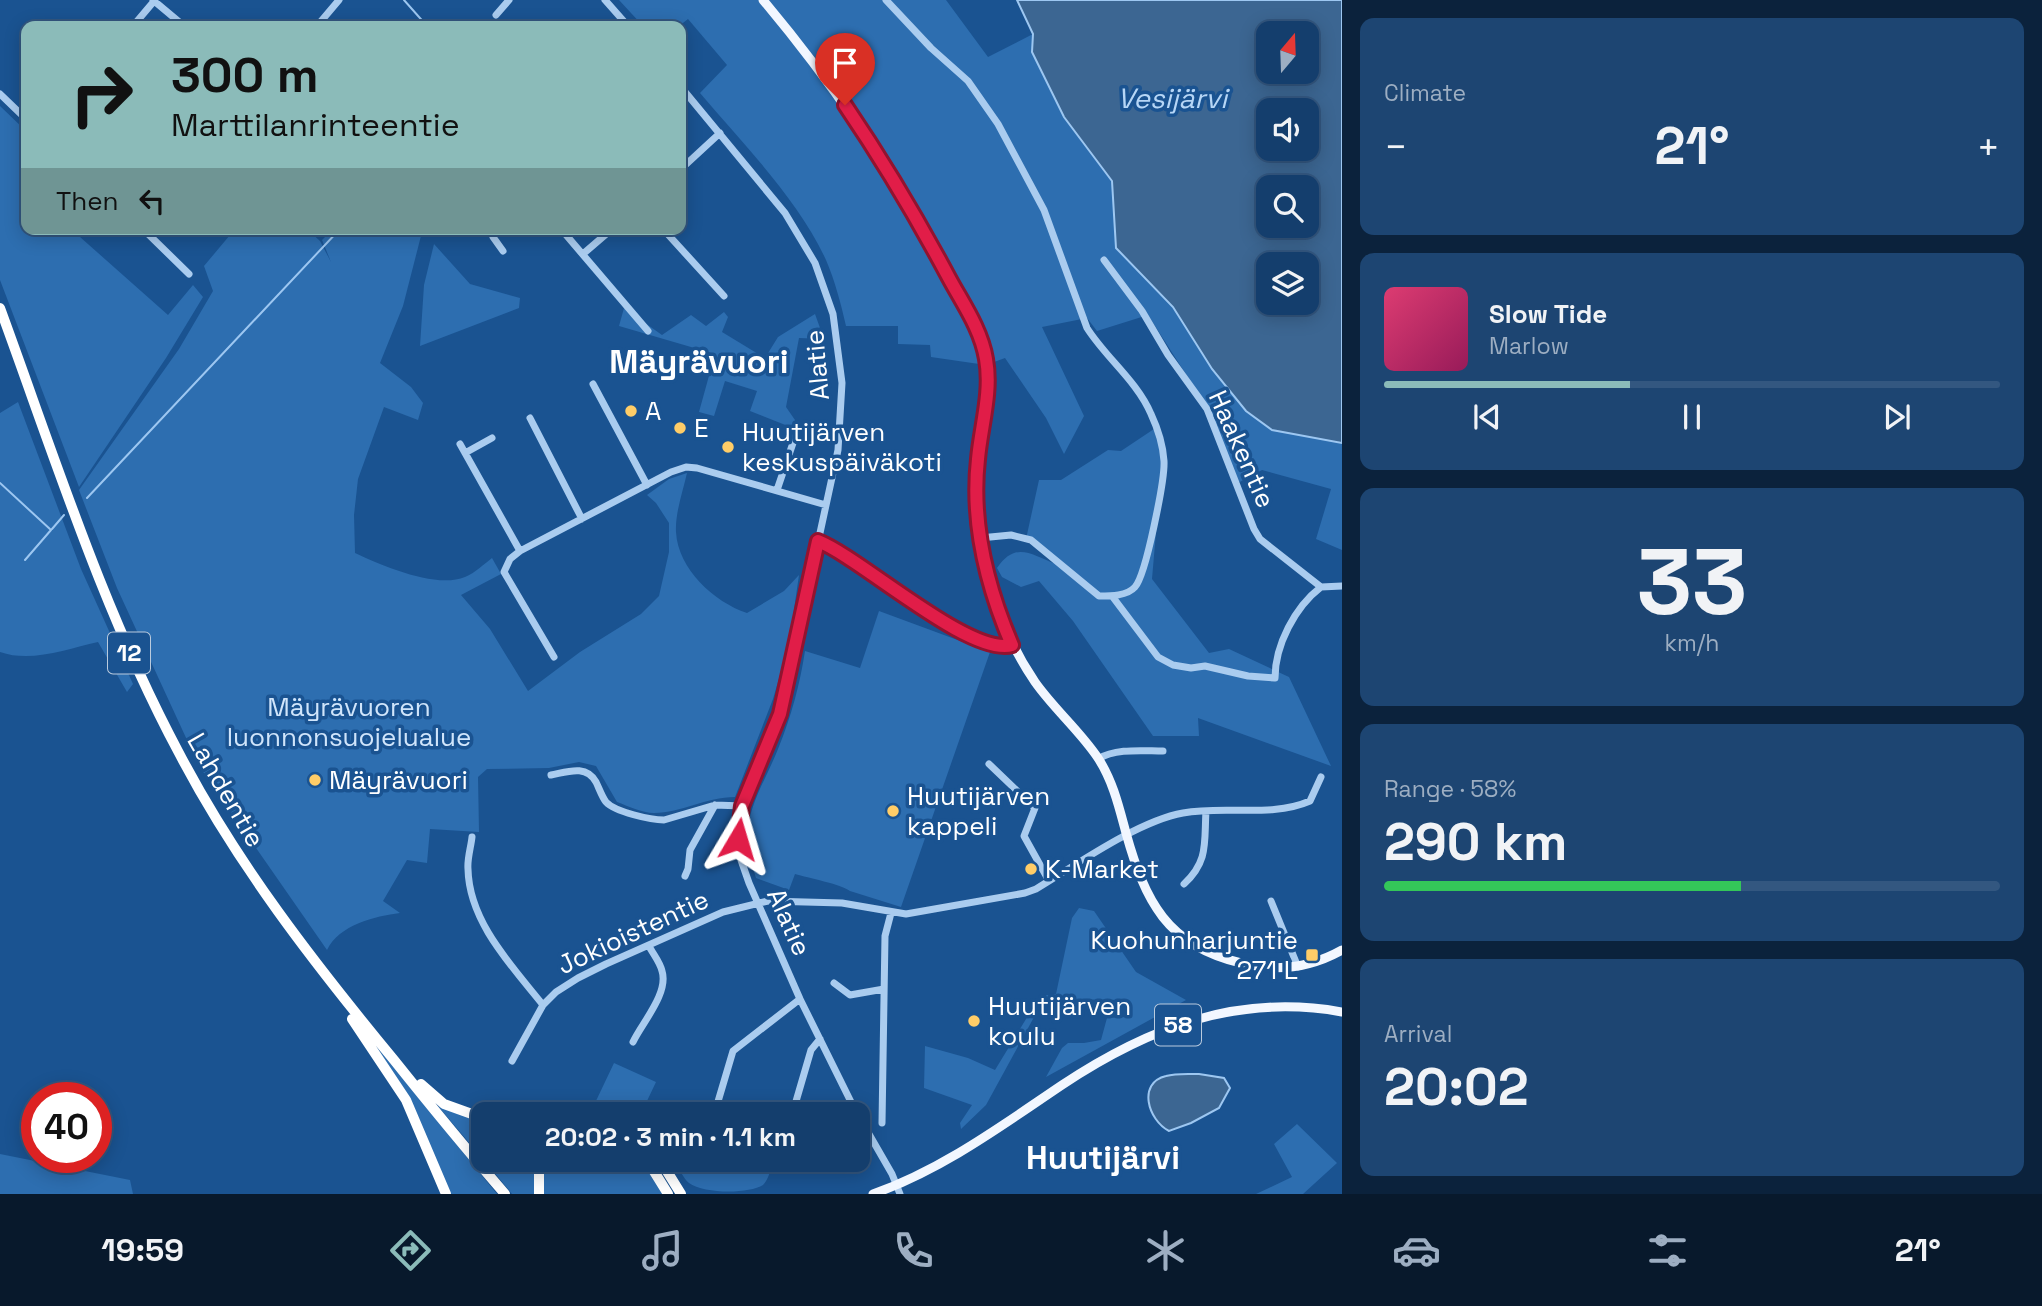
<!DOCTYPE html>
<html lang="en">
<head>
<meta charset="utf-8">
<style>
  body { margin:0; font-family:"Space Grotesk",sans-serif; background:#1d4572; color:#f1f3f6; height:100vh; display:flex; flex-direction:column; font-size:26px; white-space:nowrap }
  * { box-sizing:border-box; margin:0 }
  p { font-size:23px; color:#9daec2 }
  .icon { flex:none; width:38px; height:38px; fill:none; stroke:currentColor; stroke-width:2; stroke-linecap:round; stroke-linejoin:round }
  .map { position:relative; flex:1; overflow:hidden }
  .drawer { display:flex; flex-direction:column; gap:18px; padding:18px; background:#0b223c; width:700px }
  .drawer>* { flex:none }
  .top-card { position:absolute; left:21px; top:21px; width:665px; height:214px; border-radius:14px; box-shadow:0 4px 18px #0003,0 0 0 2px #335780; background:#8bbbb9; color:#111; overflow:hidden }
  .needle { width:46px; rotate:19deg }
  .fabs { position:absolute; left:1256px; top:21px; display:grid; gap:14px }
  .fabs a { display:grid; place-items:center; width:63px; height:63px; border-radius:14px; background:#143e6d; box-shadow:0 4px 18px #0003,0 0 0 2px #335780; font-size:35px }
  .speed { position:absolute; left:21px; top:1082px; display:flex; gap:14px; font-size:35px; font-weight:700; text-align:center }
  .speed>* { display:grid; place-content:center; width:91px; height:91px; border-radius:50%; background:#143e6d; box-shadow:0 4px 18px #0003,0 0 0 2px #335780; line-height:1 }
  .speed .limit { border:10px solid #d22; background:#fff; color:#111 }
  .pin { position:absolute; display:grid; place-items:center; width:60px; height:60px; color:#fff; margin:-72px -30px; border-radius:50% 50% 50% 0; rotate:-45deg; box-shadow:0 0 7px #0007 }
  .pin .icon { rotate:45deg }
  .me { position:absolute; width:77px; margin:-38px; rotate:7deg; stroke-linejoin:round; filter:drop-shadow(0 0 5px #0008) }
  .turn { display:flex; align-items:center; gap:24px; height:147px; padding:0 35px; font-size:32px }
  .turn .icon { width:91px; height:91px; stroke-width:2.5 }
  .turn b { display:block; font-size:49px; line-height:60px }
  .then { display:flex; align-items:center; height:66px; padding:0 35px; background:#0003; gap:14px; font-size:26px }
  .big { font-size:52px; font-weight:700; line-height:1.1 }
  .drawer .card { flex:1; display:flex; flex-direction:column; justify-content:center; gap:10px; min-width:0; padding:0 24px; border-radius:14px; background:#1d4572 }
  .drawer .dial { align-items:center; gap:0 }
  .dial b { font-size:91px; line-height:1 }
  .song { display:flex; align-items:center; gap:21px }
  .cover { width:84px; height:84px; border-radius:10px; background:linear-gradient(135deg,hsl(340 70% 55%),hsl(330 70% 35%)) }
  .played { height:7px; border-radius:4px; background:linear-gradient(90deg,#8bbbb9 40%,#335780 40%) }
  .keys { display:flex; justify-content:space-around; direction:ltr }
  .heat { display:flex; justify-content:space-between; align-items:center; font-size:38px; direction:ltr }
  .charge { height:10px; border-radius:5px; background:linear-gradient(90deg,#34c759 58%,#335780 0) }
  .trip { position:absolute; left:471px; top:1102px; width:399px; height:70px; border-radius:14px; background:#143e6d; box-shadow:0 4px 18px #0003,0 0 0 2px #335780; font-weight:700; line-height:70px; text-align:center }
  .menu { display:flex; height:112px; justify-content:space-around; align-items:center; background:#08192c; color:#9daec2 }
  .menu .icon { width:49px; height:49px }
  .menu .current { color:#8bbbb9 }
  .menu b { font-size:32px; color:#f1f3f6 }
  main { display:flex; flex:1; min-height:0 }
  .map>svg:first-child { display:block }
  .green { fill:#2d6eb0 }
  .water { fill:#3c6692; stroke:#9dc7f1; stroke-width:2; fill-rule:evenodd }
  .lines { fill:none; stroke-linecap:round; stroke-linejoin:round }
  .stream { stroke:#9dc7f1; stroke-width:2 }
  .minor { stroke:#aaccef; stroke-width:7 }
  .major { stroke:#f2f7ff; stroke-width:9 }
  .highway { stroke:#fff; stroke-width:10 }
  .route-casing { stroke:#92132f; stroke-width:18 }
  .route { stroke:#e11d48; stroke-width:12 }
  .poi-dot { fill:#ffcd68; stroke:#1a5391; stroke-width:2.5 }
  .labels { text-anchor:middle; stroke-width:7; stroke-linejoin:round; paint-order:stroke }
  .shield { fill:#1a5391; stroke:#bacbde; stroke-width:2 }
  .shield-label { font-size:24px; font-weight:bold; fill:#fff }
  .street-label { font-size:26px; fill:#fff; stroke:#1a5391 }
  .poi-label { font-size:26px; fill:#fff; stroke:#1a5391; text-anchor:start }
  .park-label { font-size:26px; fill:#d0e5fb; stroke:#1a5391 }
  .water-label { font-size:28px; font-style:italic; fill:#b6d6f6; stroke:#1a5391 }
  .district-label { font-size:33px; font-weight:bold; fill:#fff; stroke:#1a5391 }
</style>
</head>
<body>
<main>
<div class="map">
<svg width="1342" height="1194" viewBox="0 0 1342 1194">
  <rect width="100%" height="100%" fill="#1a5391"/>
  <path class="green" d="M 619,0 L 946,0 L 988,57 L 1033,34 L 1032,53 L 1064,117 L 1112,181 L 1116,249 L 1173,307 L 1212,369 L 1272,430 L 1342,443 L 1342,550 L 1316,539 L 1331,489 L 1262,470 L 1236,484 L 1212,415 L 1148,315 L 1097,331 L 1087,318 L 1042,327 L 1084,416 L 1064,454 L 1046,418 L 1005,358 L 986,365 L 931,357 L 930,345 L 898,344 L 898,326 L 846,326 C 841,304 835,281 826,260 C 798,199 743,144 700,93 L 727,65 L 688,19 L 679,26 L 643,26 Z
    M 0,106 L 26,131 L 26,229 L 71,229 L 168,315 L 193,285 L 203,297 L 166,358 L 79,487 L 0,280 Z
    M 235,229 L 307,229 L 320,241 L 331,262 L 322,240 L 333,229 L 420,229 L 422,232 L 403,306 L 380,363 L 411,387 L 423,403 L 418,420 L 384,407 L 358,479 L 354,515 L 355,553 C 383,566 436,589 465,577 C 475,573 484,564 492,558 L 501,574 L 461,595 L 490,629 L 528,691 L 580,652 L 641,614 L 659,596 L 669,552 L 669,523 L 656,503 L 647,495 L 669,479 L 687,473 C 683,491 675,513 676,532 C 678,569 714,602 747,613 L 784,591 L 799,575 L 789,644 L 773,699 L 735,797 C 706,797 681,813 654,813 C 642,813 628,806 617,802 L 596,766 L 579,762 L 549,768 L 487,769 L 478,777 L 479,832 L 430,829 L 427,863 L 407,860 L 383,901 L 400,913 C 375,916 339,925 327,950 L 199,766 L 117,588 L 79,490 L 179,349 L 213,291 L 204,266 Z
    M 434,244 L 470,284 L 520,298 L 519,308 L 420,346 L 424,285 Z
    M 624,308 L 662,335 L 691,315 L 706,326 L 724,312 L 728,317 L 722,332 L 765,358 L 778,337 L 815,314 L 824,339 L 799,338 L 786,407 L 795,420 L 793,428 L 750,411 L 757,391 L 725,381 L 714,416 L 699,412 L 715,354 L 619,326 Z
    M 18,402 L 81,569 L 133,684 L 127,692 L 98,642 C 67,649 31,663 0,652 L 0,413 Z
    M 1157,427 L 1163,451 L 1152,579 L 1209,653 L 1229,649 L 1289,677 L 1331,766 L 1198,718 L 1199,736 L 1153,736 L 1073,621 L 1039,581 L 1021,587 L 1002,577 L 997,568 C 1016,541 1030,554 1056,564 L 1026,539 L 1039,480 L 1061,480 L 1108,450 L 1121,451 Z
    M 879,611 L 990,652 L 901,907 L 850,891 C 841,884 808,878 795,874 L 789,890 L 756,878 C 752,864 746,850 747,836 C 748,806 767,777 778,749 C 791,717 800,684 805,651 L 860,668 Z
    M 1079,908 L 1094,911 L 1136,972 L 1186,1000 L 1046,1077 L 1062,1048 L 1068,1043 L 1084,1043 L 1101,1040 L 1107,1018 L 1127,1017 L 1131,1010 L 1130,1004 L 1126,1000 L 1057,999 L 1039,1008 L 986,1105 L 961,1129 L 960,1123 L 972,1105 L 924,1088 L 925,1046 L 968,1058 L 995,1070 L 1040,996 L 1056,994 L 1072,918 Z
    M 375,1046 L 376,1046 L 497,1194 L 449,1194 Z
    M 614,1063 L 656,1082 L 647,1101 L 662,1115 L 632,1115 L 595,1103 Z
    M 437,1105 L 472,1119 L 483,1121 L 483,1159 Z
    M 1297,1124 L 1337,1163 L 1303,1194 L 1256,1194 L 1292,1177 L 1274,1144 Z
    M 0,1154 L 130,1180 L 133,1194 L 0,1194 Z
    M 484,1160 L 540,1160 L 536,1194 L 512,1194 Z
    M 548,1160 L 643,1160 L 664,1194 L 543,1194 L 543,1173 Z
    M 675,1160 L 759,1160 L 772,1165 C 770,1172 768,1180 763,1185 C 749,1194 704,1194 689,1183 C 683,1178 679,1168 675,1160 Z"/>
  <path class="water" d="M 1017,0 L 1342,0 L 1342,443 L 1272,430 L 1246,411 L 1212,369 L 1173,307 L 1116,248 L 1112,181 L 1064,117 L 1032,52 L 1033,34 ZM 1269,33 L 1307,33 L 1307,72 L 1269,72 ZM 1269,110 L 1307,110 L 1307,149 L 1269,149 ZM 1269,187 L 1307,187 L 1307,226 L 1269,226 ZM 1269,264 L 1307,264 L 1307,303 L 1269,303 Z
    M 1199,1074 L 1224,1078 L 1230,1088 L 1219,1108 L 1191,1123 L 1169,1131 C 1148,1120 1137,1083 1166,1076 C 1176,1073 1189,1074 1199,1074 Z"/>
  <g class="lines">
    <path class="stream" d="M 404,0 L 427,26
      M 0,483 L 51,530 L 25,560
      M 87,498 L 340,229
      M 52,529 L 64,515"/>
    <path class="minor" d="M 153,0 L 184,26
      M 605,0 L 628,26
      M 886,0 L 931,48 L 968,81 L 998,124 L 1044,210 L 1087,328 C 1106,358 1137,381 1151,414 C 1158,429 1163,445 1164,461 C 1165,479 1146,575 1135,587 C 1127,596 1111,596 1099,596 L 1031,540 L 1011,535 L 980,538
      M 496,15 L 509,0
      M 133,26 L 155,0
      M 317,26 L 339,0
      M 681,87 L 785,213 L 815,263 L 833,314 L 842,383 L 838,450 L 787,685 L 774,731 L 742,806 L 738,839 L 741,860 L 749,883 L 800,999 L 854,1108 L 892,1174 L 900,1194
      M 0,94 L 26,119
      M 681,169 L 720,133
      M 143,229 L 189,274
      M 502,229 L 493,237 L 503,251
      M 561,229 L 648,331
      M 663,229 L 724,296
      M 583,254 L 612,229
      M 1104,260 L 1142,311 L 1168,355 L 1207,409 L 1254,529 L 1260,539 L 1321,587 L 1342,586
      M 593,384 L 647,485
      M 530,418 L 582,519
      M 460,444 L 520,551
      M 465,453 L 492,438
      M 777,490 L 795,437
      M 818,541 C 861,558 970,657 1012,645
      M 1112,596 L 1158,657 L 1173,665 L 1191,668 L 1205,666 L 1248,676 L 1275,678 C 1275,645 1295,607 1321,587
      M 554,657 L 504,572 L 510,559 L 520,551 L 671,472 L 686,467 L 697,468 L 826,505
      M 1098,759 C 1116,748 1142,751 1163,751
      M 989,764 L 1035,808 L 1024,836 L 1049,881
      M 551,775 C 567,772 586,764 596,782 C 599,788 602,797 606,802 C 615,812 651,820 664,820 L 715,805 L 742,806
      M 472,837 C 471,847 467,859 468,869 C 469,922 512,966 543,1005
      M 685,876 L 688,869 L 690,850 L 715,805
      M 1184,884 C 1209,861 1204,842 1206,811
      M 1271,901 L 1298,967
      M 834,983 L 850,995 L 884,989
      M 633,1042 C 642,1023 669,993 662,971 C 660,962 653,954 649,946
      M 512,1061 L 543,1005 L 556,992 L 578,978 L 606,964 L 723,912 L 768,901 L 842,903 L 906,914 L 1025,893 L 1036,889 C 1076,865 1138,821 1183,813 C 1225,805 1271,818 1310,801 L 1321,777
      M 714,1115 L 733,1051 L 800,999
      M 792,1115 L 811,1050 L 820,1039
      M 882,1123 L 885,936 L 891,913
      M 778,1161 L 778,1160"/>
    <path class="major" d="M 763,0 C 832,82 889,166 940,260 C 954,287 972,313 982,343 C 997,389 977,437 976,483 C 975,512 980,542 986,569 C 996,610 1011,647 1035,682 C 1054,709 1080,731 1098,758 C 1113,781 1119,807 1126,833 C 1145,901 1167,946 1241,963 C 1276,972 1310,968 1342,950
      M 873,1194 C 943,1169 1001,1126 1062,1085 C 1148,1028 1237,993 1342,1012"/>
    <path class="highway" d="M 0,308 C 55,458 103,611 179,753 C 237,864 314,963 394,1060 C 430,1105 467,1150 505,1194
      M 352,1019 L 406,1100 L 446,1194
      M 421,1084 L 444,1104 L 483,1118
      M 647,1160 L 668,1194
      M 660,1160 L 681,1194
      M 539,1194 L 539,1173 L 544,1160"/>
  </g>
  <g class="lines">
    <defs>
      <path id="route" d="M 738,839 L 742,806 L 780,714 L 818,541 C 861,558 970,657 1012,645 C 987,587 971,522 978,459 C 981,426 992,392 986,359 C 981,329 963,304 949,278 C 917,218 883,161 845,105"/>
    </defs>
    <use href="#route" class="route-casing"/>
    <use href="#route" class="route"/>
  </g>
  <g class="poi-dot">
    <circle cx="631" cy="411" r="7"/>
    <circle cx="680" cy="428" r="7"/>
    <circle cx="728" cy="447" r="7"/>
    <circle cx="315" cy="780" r="7"/>
    <circle cx="893" cy="811" r="7"/>
    <circle cx="1031" cy="869" r="7"/>
    <rect x="1305" y="948" width="14" height="14" rx="3.5"/>
    <circle cx="974" cy="1021" r="7"/>
  </g>
  <g class="labels">
    <g class="shield">
      <rect x="108" y="632.5" width="42" height="41" rx="5"/>
      <rect x="1155" y="1004.5" width="46" height="41" rx="5"/>
    </g>
    <g class="shield-label">
      <text x="129" y="661">12</text>
      <text x="1178" y="1033">58</text>
    </g>
    <g class="street-label">
      <text transform="translate(817 365) rotate(-95)" y="9">Alatie</text>
      <text transform="translate(1242 449) rotate(66)" y="9">Haakentie</text>
      <text transform="translate(226 790) rotate(60)" y="9">Lahdentie</text>
      <text transform="translate(789 922) rotate(66)" y="9">Alatie</text>
      <text transform="translate(633 932) rotate(-25)" y="9">Jokioistentie</text>
    </g>
    <g class="poi-label">
      <text x="645" y="420">A</text>
      <text x="694" y="437">E</text>
      <text x="742" y="441">Huutijärven<tspan x="742" dy="30">keskuspäiväkoti</tspan></text>
      <text x="329" y="789">Mäyrävuori</text>
      <text x="907" y="805">Huutijärven<tspan x="907" dy="30">kappeli</tspan></text>
      <text x="1045" y="878">K-Market</text>
      <text x="1298" y="949" text-anchor="end">Kuohunharjuntie<tspan x="1298" dy="30">271 L</tspan></text>
      <text x="988" y="1015">Huutijärven<tspan x="988" dy="30">koulu</tspan></text>
    </g>
    <g class="park-label">
      <text x="349" y="716">Mäyrävuoren<tspan x="349" dy="30">luonnonsuojelualue</tspan></text>
    </g>
    <g class="water-label">
      <text x="1172" y="108">Vesijärvi</text>
    </g>
    <g class="district-label">
      <text x="699" y="373">Mäyrävuori</text>
      <text x="1103" y="1169">Huutijärvi</text>
    </g>
  </g>
</svg>
<div class="fabs">
<a><svg class="needle" viewBox="-14 -14 28 28"><path d="M0-13l5 13h-10z" fill="#e53935"/><path d="M0 13l5-13h-10z" fill="#9daec2"/></svg></a>
<a><svg class="icon" aria-label="sound" viewBox="0 0 24 24"><path d="M4 9h4l5-4v14l-5-4H4zM17 9q2 3 0 6"/></svg></a>
<a><svg class="icon" aria-label="search" viewBox="0 0 24 24"><circle cx="10" cy="10" r="6"/><path d="M15 15l6 6"/></svg></a>
<a><svg class="icon" aria-label="layers" viewBox="0 0 24 24"><path d="M12 4l9 5-9 5-9-5zM3 14l9 5 9-5"/></svg></a>
</div>
<div class="speed"><div class="limit">40</div></div>
<div class="pin" style="left:845px;top:105px;background:#d93025"><svg class="icon" aria-label="arrive" viewBox="0 0 24 24"><path d="M6 21V4h12l-3 4 3 4H6"/></svg></div>
<svg class="me" style="left:738px;top:839px" viewBox="-20 -20 40 40"><path d="M0-17L14 15 0 8-14 15z" fill="#e11d48" stroke="#fff" stroke-width="4"/></svg>
<div class="trip">20:02 · 3 min · 1.1 km</div>
<div class="top-card">
<div class="turn"><svg class="icon" aria-label="right" viewBox="0 0 24 24"><path d="M7 20v-9h11M14 6l5 5-5 5"/></svg><div><b>300 m</b>Marttilanrinteentie</div></div>
<div class="then">Then<svg class="icon" aria-label="left" viewBox="0 0 24 24"><path d="M17 20v-9H6M10 6l-5 5 5 5"/></svg></div>
</div>
</div>
<section class="drawer">
<div class="card"><p>Climate</p>
<div class="heat"><a>−</a><b class="big">21°</b><a>+</a></div>
</div>
<div class="card">
<div class="song"><i class="cover"></i><div><b>Slow Tide</b><p>Marlow</p></div></div>
<div class="played"></div>
<div class="keys"><svg class="icon" aria-label="previous" viewBox="0 0 24 24"><path d="M18 5L8 12l10 7zM5 5v14"/></svg><svg class="icon" aria-label="pause" viewBox="0 0 24 24"><path d="M8 5v14M16 5v14"/></svg><svg class="icon" aria-label="next" viewBox="0 0 24 24"><path d="M6 5l10 7-10 7zM19 5v14"/></svg></div>
</div>
<div class="card dial"><b>33</b><p>km/h</p></div>
<div class="card"><p>Range · 58%</p><b class="big">290 km</b><div class="charge"></div></div>
<div class="card"><p>Arrival</p><b class="big">20:02</b></div>
</section>
</main>
<nav class="menu">
<b>19:59</b>
<svg class="icon current" aria-label="directions" viewBox="0 0 24 24"><path d="M12 3l9 9-9 9-9-9zM9 14v-3h6M13 9l2 2-2 2"/></svg>
<svg class="icon" aria-label="music" viewBox="0 0 24 24"><path d="M9 18V5l10-2v13"/><circle cx="6" cy="18" r="3"/><circle cx="16" cy="16" r="3"/></svg>
<svg class="icon" aria-label="phone" viewBox="0 0 24 24"><path d="M5 4h4l2 5-3 2q2 4 5 5l2-3 5 2v4C11 20 4 13 5 4z"/></svg>
<svg class="icon" aria-label="climate" viewBox="0 0 24 24"><path d="M12 3v18M4 7l16 10M4 17L20 7"/></svg>
<svg class="icon" aria-label="car" viewBox="0 0 24 24"><path d="M5 17H2v-5l4-1 3-4h7l3 4 3 1v5h-3M9 17h6M6 11h13"/><circle cx="7" cy="17" r="2"/><circle cx="17" cy="17" r="2"/></svg>
<svg class="icon" aria-label="filters" viewBox="0 0 24 24"><path d="M4 7h16M4 17h16"/><circle cx="9" cy="7" r="2"/><circle cx="15" cy="17" r="2"/></svg>
<b>21°</b>
</nav>
</body>
</html>
